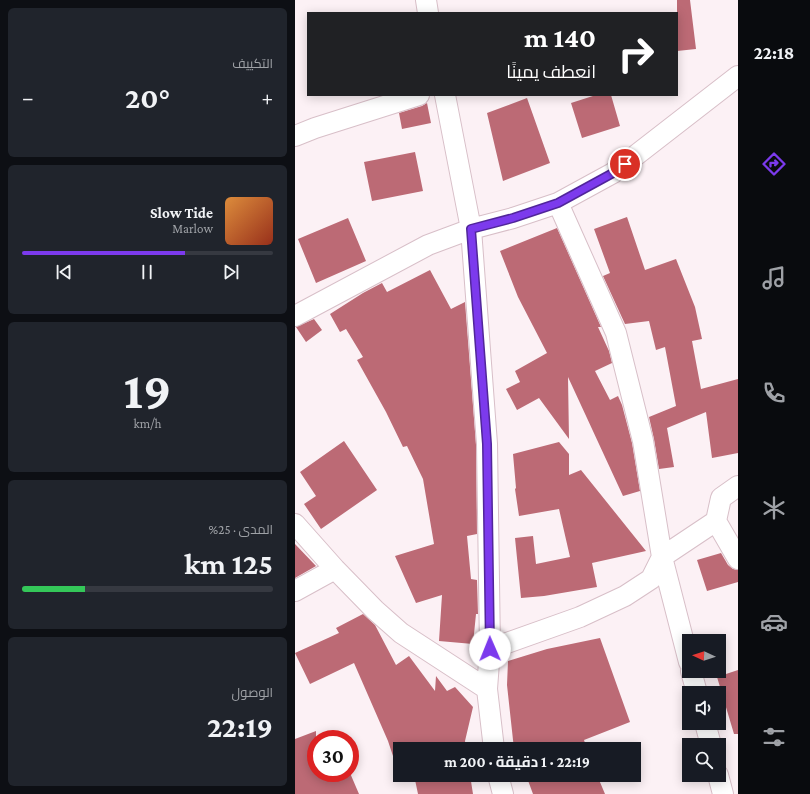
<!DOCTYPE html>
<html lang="ar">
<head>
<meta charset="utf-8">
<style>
  body { margin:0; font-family:"Crimson Pro",Cairo,serif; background:#20242c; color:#f1f3f6; direction:rtl; height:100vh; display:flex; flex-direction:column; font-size:15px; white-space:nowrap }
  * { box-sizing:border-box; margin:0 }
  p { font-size:13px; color:#9ea1a6 }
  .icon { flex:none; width:22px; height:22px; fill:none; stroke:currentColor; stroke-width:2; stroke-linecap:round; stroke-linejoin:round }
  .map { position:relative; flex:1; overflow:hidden; direction:ltr }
  .details { display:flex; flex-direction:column; gap:8px; padding:8px; background:#0d0f14; width:295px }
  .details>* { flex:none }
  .banner { position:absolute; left:12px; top:12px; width:371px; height:84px; border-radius:0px; box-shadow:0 2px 10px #0003; direction:rtl; background:#202124; color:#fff; overflow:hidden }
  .needle { width:26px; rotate:273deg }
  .controls { position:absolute; left:387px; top:634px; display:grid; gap:8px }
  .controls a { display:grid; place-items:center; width:44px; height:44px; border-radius:0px; background:#171b24; box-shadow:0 2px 10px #0003; font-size:20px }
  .speed { position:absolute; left:12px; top:730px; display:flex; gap:8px; font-size:20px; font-weight:700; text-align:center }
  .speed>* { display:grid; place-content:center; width:52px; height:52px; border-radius:50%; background:#171b24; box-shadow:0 2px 10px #0003; line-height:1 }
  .speed .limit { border:6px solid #d22; background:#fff; color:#111 }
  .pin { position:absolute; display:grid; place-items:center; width:34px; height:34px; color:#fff; margin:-17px; border:2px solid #fff; border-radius:50%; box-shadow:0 1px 4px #0007 }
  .me { position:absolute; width:44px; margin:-22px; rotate:359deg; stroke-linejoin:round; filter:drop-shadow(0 0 3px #0008) }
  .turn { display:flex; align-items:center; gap:14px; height:84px; padding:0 16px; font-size:18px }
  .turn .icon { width:52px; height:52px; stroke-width:2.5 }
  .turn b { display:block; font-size:28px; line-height:34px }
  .big { font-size:30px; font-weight:700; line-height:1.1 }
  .details .tile { flex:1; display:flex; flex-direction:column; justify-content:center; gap:6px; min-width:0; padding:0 14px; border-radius:6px; background:#20242c }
  .details .dial { align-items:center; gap:0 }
  .dial b { font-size:52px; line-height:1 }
  .song { display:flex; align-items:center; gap:12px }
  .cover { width:48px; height:48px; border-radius:6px; background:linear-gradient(135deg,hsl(30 70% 55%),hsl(10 70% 35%)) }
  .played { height:4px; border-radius:2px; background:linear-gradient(90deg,#7c3aed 65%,#363941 65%) }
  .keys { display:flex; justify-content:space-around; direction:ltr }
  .heat { display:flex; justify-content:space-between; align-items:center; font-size:22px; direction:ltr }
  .charge { height:6px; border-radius:3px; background:linear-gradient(90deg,#34c759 25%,#363941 0) }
  .trip { position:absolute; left:98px; top:742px; width:248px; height:40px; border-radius:0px; background:#171b24; box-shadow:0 2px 10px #0003; font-weight:700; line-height:40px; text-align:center; direction:rtl }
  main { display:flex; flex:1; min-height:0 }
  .dock { display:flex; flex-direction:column; width:72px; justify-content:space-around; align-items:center; background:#090b0e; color:#9ea1a6 }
  .dock .icon { width:28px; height:28px }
  .dock .current { color:#7c3aed }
  .dock b { font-size:18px; color:#f1f3f6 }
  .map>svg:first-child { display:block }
  .building { fill:#bc6a75 }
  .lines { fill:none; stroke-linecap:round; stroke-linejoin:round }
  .street-casing { stroke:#d8bfc8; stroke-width:22 }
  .street { stroke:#fff; stroke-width:20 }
  .route-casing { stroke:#51269a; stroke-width:10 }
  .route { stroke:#7c3aed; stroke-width:7 }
</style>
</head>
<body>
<main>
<nav class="dock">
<b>22:18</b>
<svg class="icon current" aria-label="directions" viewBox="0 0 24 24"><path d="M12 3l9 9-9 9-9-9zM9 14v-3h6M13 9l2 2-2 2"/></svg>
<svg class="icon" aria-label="music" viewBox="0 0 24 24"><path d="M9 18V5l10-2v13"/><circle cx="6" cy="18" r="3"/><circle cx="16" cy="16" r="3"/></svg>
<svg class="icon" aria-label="phone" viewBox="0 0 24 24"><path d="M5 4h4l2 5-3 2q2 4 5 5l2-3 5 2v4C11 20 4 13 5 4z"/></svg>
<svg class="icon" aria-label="climate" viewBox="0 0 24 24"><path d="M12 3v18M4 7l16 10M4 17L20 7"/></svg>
<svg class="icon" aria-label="car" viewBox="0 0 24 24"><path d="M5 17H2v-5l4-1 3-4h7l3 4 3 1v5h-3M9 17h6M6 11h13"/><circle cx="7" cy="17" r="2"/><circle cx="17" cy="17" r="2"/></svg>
<svg class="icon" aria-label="filters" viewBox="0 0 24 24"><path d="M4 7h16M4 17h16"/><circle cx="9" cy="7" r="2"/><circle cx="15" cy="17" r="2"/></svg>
</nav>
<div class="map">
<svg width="443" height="794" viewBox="0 0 443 794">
  <rect width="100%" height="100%" fill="#fcf1f5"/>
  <path class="building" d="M 382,0 L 395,0 L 401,49 L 382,51 Z
    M 301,95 L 316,95 L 325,126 L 287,138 L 276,103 Z
    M 232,98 L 255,163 L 208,181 L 192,113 Z
    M 132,103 L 136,123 L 107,129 L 104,113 L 127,106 Z
    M 120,152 L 128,191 L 77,201 L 69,162 Z
    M 332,217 L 350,270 L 381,259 L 400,307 L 407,339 L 397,341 L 406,389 L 443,379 L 443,453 L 417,458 L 411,412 L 372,428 L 379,467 L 364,469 L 359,439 L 354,417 L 381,406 L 370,347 L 361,350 L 354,321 L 330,324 L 308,276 L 315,273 L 299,229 Z
    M 53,218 L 71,261 L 21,283 L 3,239 Z
    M 262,228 L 306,327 L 303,327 L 314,351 L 317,363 L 300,371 L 315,400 L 323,396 L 327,405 L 337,443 L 345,491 L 328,496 L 273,377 L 274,439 L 244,398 L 222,410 L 211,389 L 225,382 L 220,371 L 252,353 L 223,297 L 205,251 Z
    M 135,270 L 156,309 L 170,302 L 181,445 L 182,534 L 172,536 L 176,579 L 182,580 L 183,614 L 181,614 L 178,644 L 144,641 L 147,595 L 121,603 L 100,556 L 139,544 L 128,479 L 112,446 L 108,447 L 91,412 L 62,360 L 68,357 L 51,329 L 45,332 L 35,314 L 68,293 L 87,283 L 92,292 Z
    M 19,319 L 27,330 L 11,342 L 1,327 Z
    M 49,441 L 82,490 L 26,529 L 9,504 L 21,496 L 5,472 Z
    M 264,442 L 274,454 L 274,475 L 286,470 L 351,551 L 297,563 L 302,587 L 249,596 L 226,598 L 220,538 L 238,536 L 241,564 L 275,557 L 264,509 L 224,516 L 220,489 L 221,488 L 218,454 Z
    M 0,544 L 21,566 L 0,578 Z
    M 426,553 L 433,565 L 438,569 L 443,570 L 443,582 L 412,591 L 402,560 Z
    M 68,614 L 80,625 L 101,665 L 114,656 L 140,691 L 141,676 L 152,691 L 160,687 L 178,707 L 170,741 L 171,749 L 105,749 L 105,754 L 98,756 L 93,741 L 59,663 L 15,684 L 0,653 L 44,633 L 41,628 Z
    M 305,638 L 335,722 L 289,740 L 292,749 L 219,749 L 212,685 L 213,661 L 252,649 Z
    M 443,670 L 443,734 L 439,734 L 422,677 Z
    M 21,731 L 21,773 L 55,773 L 64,794 L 0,794 L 0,739 Z
    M 119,775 L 175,775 L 178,794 L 123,794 Z
    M 231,775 L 302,775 L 310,794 L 238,794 Z"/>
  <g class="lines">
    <defs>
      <path id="street" d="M 131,0 L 133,13
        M 150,95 L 176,229 L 192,444 L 195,649 L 192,689 L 199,749
        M 0,136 L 20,128 L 124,95
        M 263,203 L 321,333 L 348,441 L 367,557 L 394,662
        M 0,316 L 133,245 L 176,229 L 218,218 L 263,203 L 318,173 L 443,76
        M 443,486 L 426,498 L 421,521 L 443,559
        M 0,524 L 40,569 L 80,610 L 106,633 L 192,689
        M 0,591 L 40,569
        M 195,649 L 285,617 L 330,596 L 356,579 L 367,557 L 421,521
        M 396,671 L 402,693
        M 410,723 L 416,745
        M 203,775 L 208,794
        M 423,775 L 428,794"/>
    </defs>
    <use href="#street" class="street-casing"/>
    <use href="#street" class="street"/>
  </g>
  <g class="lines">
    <defs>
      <path id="route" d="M 195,649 L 192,444 L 176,229 L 218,218 L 263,203 L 318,173 L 330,164"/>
    </defs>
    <use href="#route" class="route-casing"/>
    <use href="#route" class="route"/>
  </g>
</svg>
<div class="controls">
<a><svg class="needle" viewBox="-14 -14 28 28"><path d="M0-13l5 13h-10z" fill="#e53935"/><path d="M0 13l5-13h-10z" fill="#9ea1a6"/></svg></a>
<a><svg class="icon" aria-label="sound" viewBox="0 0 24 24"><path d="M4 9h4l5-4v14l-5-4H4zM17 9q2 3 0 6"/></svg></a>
<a><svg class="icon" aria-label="search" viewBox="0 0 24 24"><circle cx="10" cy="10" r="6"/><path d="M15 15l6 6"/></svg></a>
</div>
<div class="speed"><div class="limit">30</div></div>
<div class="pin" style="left:330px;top:164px;background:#d93025"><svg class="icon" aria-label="arrive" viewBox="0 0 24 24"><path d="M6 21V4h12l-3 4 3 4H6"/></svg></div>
<svg class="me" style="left:195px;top:649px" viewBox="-20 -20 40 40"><circle r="19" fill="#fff"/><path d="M0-13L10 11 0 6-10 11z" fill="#7c3aed"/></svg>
<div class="trip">22:19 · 1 دقيقة · 200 m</div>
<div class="banner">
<div class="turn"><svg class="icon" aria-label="right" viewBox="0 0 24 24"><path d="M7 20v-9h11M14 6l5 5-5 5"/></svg><div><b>140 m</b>انعطف يمينًا</div></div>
</div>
</div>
<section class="details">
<div class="tile"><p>التكييف</p>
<div class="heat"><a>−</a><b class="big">20°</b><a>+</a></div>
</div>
<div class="tile">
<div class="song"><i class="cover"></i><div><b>Slow Tide</b><p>Marlow</p></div></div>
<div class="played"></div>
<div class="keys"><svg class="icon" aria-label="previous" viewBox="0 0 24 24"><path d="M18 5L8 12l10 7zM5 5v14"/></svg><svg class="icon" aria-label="pause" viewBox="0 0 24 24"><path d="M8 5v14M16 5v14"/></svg><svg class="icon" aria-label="next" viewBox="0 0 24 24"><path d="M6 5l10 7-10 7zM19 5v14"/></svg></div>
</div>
<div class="tile dial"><b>19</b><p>km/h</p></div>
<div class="tile"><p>المدى · 25%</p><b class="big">125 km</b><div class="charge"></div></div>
<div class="tile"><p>الوصول</p><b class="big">22:19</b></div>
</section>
</main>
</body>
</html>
